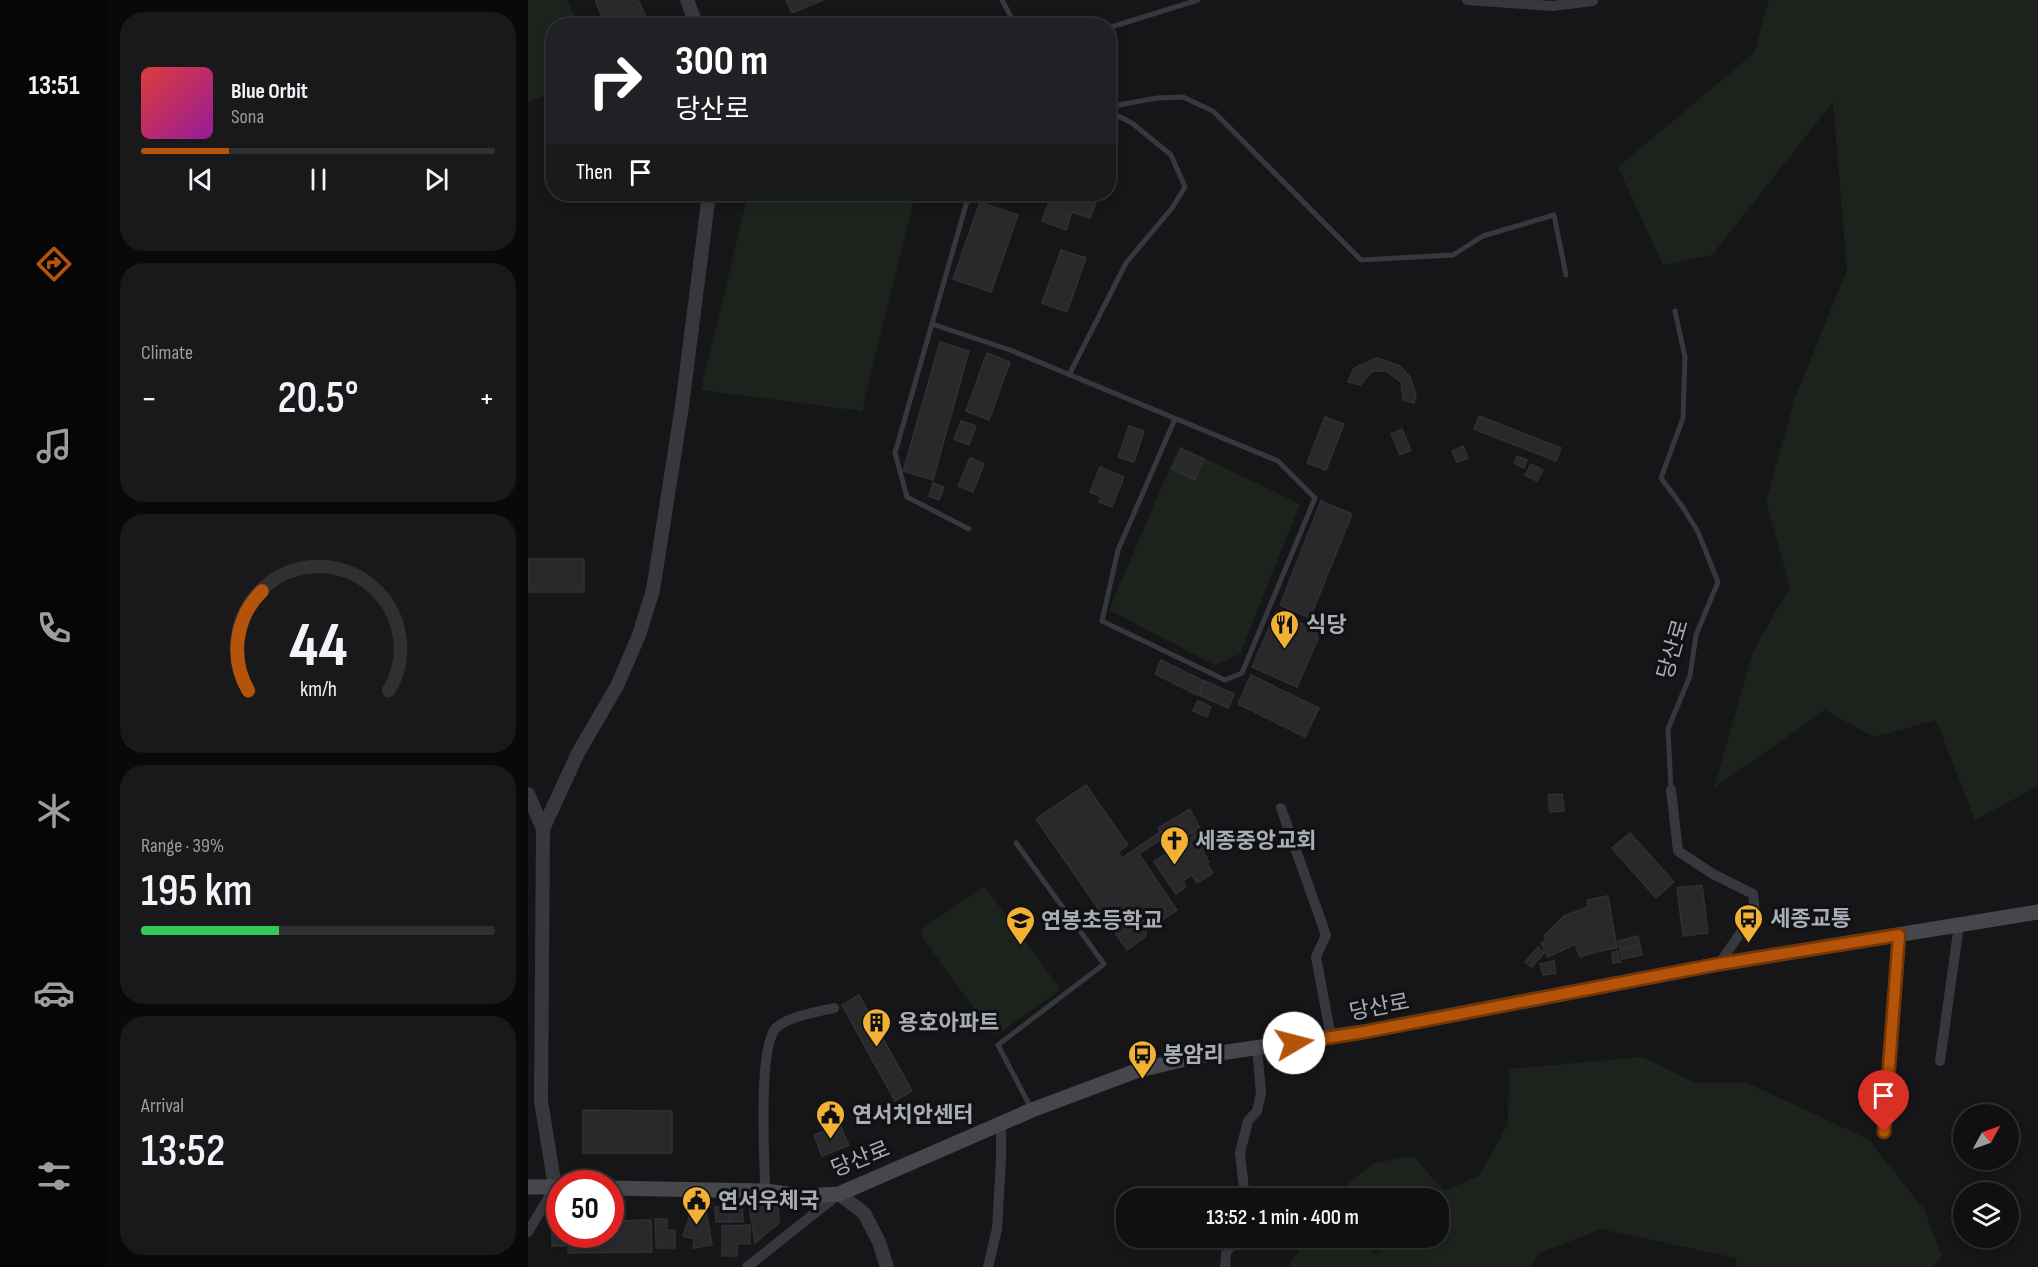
<!DOCTYPE html>
<html lang="en">
<head>
<meta charset="utf-8">
<style>
  body { margin:0; font-family:"Sofia Sans Condensed","Noto Sans KR",sans-serif; background:#19191b; color:#f1f3f6; height:100vh; display:flex; flex-direction:column; font-size:22px; white-space:nowrap }
  * { box-sizing:border-box; margin:0 }
  p { font-size:20px; color:#9c9d9f }
  .icon { flex:none; width:33px; height:33px; fill:none; stroke:currentColor; stroke-width:2; stroke-linecap:round; stroke-linejoin:round }
  .map { position:relative; flex:1; overflow:hidden }
  .panel { display:flex; flex-direction:column; gap:12px; padding:12px; background:#09090a; width:420px }
  .panel>* { flex:none }
  .top-card { position:absolute; left:18px; top:18px; width:570px; height:183px; border-radius:24px; box-shadow:0 3px 9px #0003,0 0 0 2px #303032; background:#202124; color:#fff; overflow:hidden }
  .needle { width:39px; rotate:50deg }
  .fabs { position:absolute; left:1425px; top:1104px; display:grid; gap:12px }
  .fabs a { display:grid; place-items:center; width:66px; height:66px; border-radius:50%; background:#101012; box-shadow:0 3px 9px #0003,0 0 0 2px #303032; font-size:30px }
  .speed { position:absolute; left:18px; top:1170px; display:flex; gap:12px; font-size:30px; font-weight:700; text-align:center }
  .speed>* { display:grid; place-content:center; width:78px; height:78px; border-radius:50%; background:#101012; box-shadow:0 3px 9px #0003,0 0 0 2px #303032; line-height:1 }
  .speed .limit { border:9px solid #d22; background:#fff; color:#111 }
  .pin { position:absolute; display:grid; place-items:center; width:51px; height:51px; color:#fff; margin:-62px -26px; border-radius:50% 50% 50% 0; rotate:-45deg; box-shadow:0 0 6px #0007 }
  .pin .icon { rotate:45deg }
  .me { position:absolute; width:66px; margin:-33px; rotate:82deg; stroke-linejoin:round; filter:drop-shadow(0 0 4px #0008) }
  .turn { display:flex; align-items:center; gap:21px; height:126px; padding:0 30px; font-size:27px }
  .turn .icon { width:78px; height:78px; stroke-width:2.5 }
  .turn b { display:block; font-size:42px; line-height:51px }
  .then { display:flex; align-items:center; height:57px; padding:0 30px; background:#0003; gap:12px; font-size:22px }
  .big { font-size:45px; font-weight:600; line-height:1.1 }
  .panel .tile { flex:1; display:flex; flex-direction:column; justify-content:center; gap:9px; min-width:0; padding:0 21px; border-radius:24px; background:#19191b }
  .panel .dial { align-items:center; gap:0 }
  .dial svg { height:156px; overflow:visible; fill:none; stroke:#303032; stroke-width:7; stroke-linecap:round; text-anchor:middle }
  .dial text { fill:#f1f3f6; stroke:none }
  .song { display:flex; align-items:center; gap:18px }
  .cover { width:72px; height:72px; border-radius:9px; background:linear-gradient(135deg,hsl(0 70% 55%),hsl(300 70% 35%)) }
  .played { height:6px; border-radius:3px; background:linear-gradient(90deg,#b45309 25%,#303032 25%) }
  .keys { display:flex; justify-content:space-around; direction:ltr }
  .heat { display:flex; justify-content:space-between; align-items:center; font-size:33px; direction:ltr }
  .charge { height:9px; border-radius:4px; background:linear-gradient(90deg,#34c759 39%,#303032 0) }
  .trip { position:absolute; left:588px; top:1188px; width:333px; height:60px; border-radius:24px; background:#101012; box-shadow:0 3px 9px #0003,0 0 0 2px #303032; font-weight:600; line-height:60px; text-align:center }
  main { display:flex; flex:1; min-height:0 }
  .dock { display:flex; flex-direction:column; width:108px; justify-content:space-around; align-items:center; background:#060607; color:#9c9d9f }
  .dock .icon { width:42px; height:42px }
  .dock .selected { color:#b45309 }
  .dock b { font-size:27px; color:#f1f3f6 }
  .map>svg:first-child { display:block }
  .green { fill:#1c231d }
  .building { fill:#29292c; stroke:#303034; stroke-width:1.5 }
  .lines { fill:none; stroke-linecap:round; stroke-linejoin:round }
  .service { stroke:#37383d; stroke-width:5 }
  .minor { stroke:#37383d; stroke-width:10 }
  .tertiary { stroke:#37383d; stroke-width:14 }
  .secondary { stroke:#45474d; stroke-width:15 }
  .route-casing { stroke:#753606; stroke-width:15 }
  .route { stroke:#b45309; stroke-width:10 }
  .labels { text-anchor:middle; stroke-width:6; stroke-linejoin:round; paint-order:stroke }
  .poi-label { font-size:22px; font-weight:bold; fill:#a8adb8; stroke:#111113; text-anchor:start }
  .street-label { font-size:22px; fill:#a8adb8; stroke:#111113 }
</style>
</head>
<body>
<main>
<nav class="dock">
<b>13:51</b>
<svg class="icon selected" aria-label="directions" viewBox="0 0 24 24"><path d="M12 3l9 9-9 9-9-9zM9 14v-3h6M13 9l2 2-2 2"/></svg>
<svg class="icon" aria-label="music" viewBox="0 0 24 24"><path d="M9 18V5l10-2v13"/><circle cx="6" cy="18" r="3"/><circle cx="16" cy="16" r="3"/></svg>
<svg class="icon" aria-label="phone" viewBox="0 0 24 24"><path d="M5 4h4l2 5-3 2q2 4 5 5l2-3 5 2v4C11 20 4 13 5 4z"/></svg>
<svg class="icon" aria-label="climate" viewBox="0 0 24 24"><path d="M12 3v18M4 7l16 10M4 17L20 7"/></svg>
<svg class="icon" aria-label="car" viewBox="0 0 24 24"><path d="M5 17H2v-5l4-1 3-4h7l3 4 3 1v5h-3M9 17h6M6 11h13"/><circle cx="7" cy="17" r="2"/><circle cx="17" cy="17" r="2"/></svg>
<svg class="icon" aria-label="filters" viewBox="0 0 24 24"><path d="M4 7h16M4 17h16"/><circle cx="9" cy="7" r="2"/><circle cx="15" cy="17" r="2"/></svg>
</nav>
<section class="panel">
<div class="tile">
<div class="song"><i class="cover"></i><div><b>Blue Orbit</b><p>Sona</p></div></div>
<div class="played"></div>
<div class="keys"><svg class="icon" aria-label="previous" viewBox="0 0 24 24"><path d="M18 5L8 12l10 7zM5 5v14"/></svg><svg class="icon" aria-label="pause" viewBox="0 0 24 24"><path d="M8 5v14M16 5v14"/></svg><svg class="icon" aria-label="next" viewBox="0 0 24 24"><path d="M6 5l10 7-10 7zM19 5v14"/></svg></div>
</div>
<div class="tile"><p>Climate</p>
<div class="heat"><a>−</a><b class="big">20.5°</b><a>+</a></div>
</div>
<div class="tile dial"><svg viewBox="0 0 100 80">
<path d="M14 69A42 42 0 1 1 86 69"/>
<path d="M14 69A42 42 0 0 1 21 18" stroke="#b45309"/>
<text x="50" y="56" font-size="32" font-weight="700">44</text>
<text x="50" y="72" font-size="11">km/h</text>
</svg></div>
<div class="tile"><p>Range · 39%</p><b class="big">195 km</b><div class="charge"></div></div>
<div class="tile"><p>Arrival</p><b class="big">13:52</b></div>
</section>
<div class="map">
<svg width="1510" height="1267" viewBox="0 0 1510 1267">
  <rect width="100%" height="100%" fill="#161618"/>
  <path class="green" d="M 0,0 L 39,0 L 51,25 L 26,26 L 25,92 L 0,102 Z
    M 1241,0 L 1510,0 L 1510,786 L 1447,820 L 1408,720 L 1346,737 L 1297,710 L 1186,788 L 1225,651 L 1262,587 L 1238,502 L 1267,398 L 1319,270 L 1305,102 L 1184,255 L 1135,265 L 1090,167 L 1226,53 Z
    M 220,194 L 387,194 L 334,411 L 173,390 Z
    M 651,446 L 772,504 L 712,654 L 687,665 L 581,610 Z
    M 456,886 L 531,987 L 531,991 L 470,1034 L 464,1033 L 394,937 L 393,932 L 395,928 Z
    M 1115,1057 L 1167,1083 L 1217,1082 L 1340,1139 L 1396,1209 L 1414,1257 L 1404,1267 L 1209,1267 L 1208,1258 L 1073,1229 L 1012,1253 L 1002,1267 L 761,1267 L 762,1263 L 780,1238 L 840,1238 L 845,1254 L 875,1238 L 910,1238 L 910,1198 L 802,1198 L 846,1163 L 885,1156 L 916,1191 L 951,1176 L 980,1124 L 981,1069 Z"/>
  <path class="building" d="M 67,0 L 110,0 L 122,26 L 78,26 Z
    M 258,0 L 295,0 L 264,13 Z
    M 524,194 L 571,194 L 562,218 L 544,212 L 538,230 L 514,221 Z
    M 452,202 L 490,215 L 463,292 L 425,279 Z
    M 533,250 L 558,258 L 539,312 L 514,303 Z
    M 412,342 L 441,351 L 405,480 L 375,471 Z
    M 459,353 L 482,362 L 461,420 L 438,411 Z
    M 849,358 L 872,366 L 882,377 L 888,394 L 886,403 L 875,400 L 873,382 L 858,371 L 845,371 L 832,385 L 820,382 L 826,368 Z
    M 951,416 L 1033,448 L 1028,461 L 946,429 Z
    M 797,417 L 816,424 L 798,470 L 779,463 Z
    M 433,421 L 448,426 L 441,445 L 426,439 Z
    M 601,426 L 616,431 L 606,462 L 590,457 Z
    M 874,429 L 883,450 L 872,455 L 863,434 Z
    M 935,446 L 940,458 L 929,462 L 924,451 Z
    M 653,449 L 676,459 L 667,480 L 644,469 Z
    M 989,456 L 999,460 L 996,468 L 986,463 Z
    M 442,458 L 456,464 L 445,492 L 430,486 Z
    M 1003,464 L 1015,470 L 1009,481 L 997,475 Z
    M 572,467 L 596,477 L 584,507 L 571,502 L 573,497 L 562,492 Z
    M 405,483 L 416,487 L 411,500 L 401,496 Z
    M 793,501 L 824,514 L 782,618 L 752,605 Z
    M 0,559 L 56,559 L 56,592 L 0,592 Z
    M 748,612 L 793,632 L 769,687 L 724,667 Z
    M 633,660 L 676,681 L 669,695 L 627,674 Z
    M 723,675 L 791,708 L 777,737 L 710,704 Z
    M 677,681 L 706,694 L 700,708 L 671,695 Z
    M 670,701 L 683,707 L 679,717 L 665,711 Z
    M 558,785 L 600,845 L 590,852 L 594,858 L 632,832 L 630,828 L 662,809 L 672,829 L 643,844 L 635,838 L 611,854 L 649,910 L 618,931 L 618,936 L 599,950 L 508,819 Z
    M 1034,794 L 1036,811 L 1022,812 L 1020,795 Z
    M 669,833 L 677,845 L 675,846 L 677,850 L 675,851 L 681,862 L 679,863 L 685,873 L 669,883 L 664,875 L 655,881 L 658,887 L 648,894 L 626,862 Z
    M 1102,833 L 1146,882 L 1128,898 L 1084,848 Z
    M 1174,885 L 1180,933 L 1155,936 L 1149,888 Z
    M 1080,896 L 1089,948 L 1068,952 L 1052,957 L 1047,944 L 1020,957 L 1013,943 L 1018,940 L 1016,936 L 1036,916 L 1060,907 L 1059,900 Z
    M 1110,936 L 1112,945 L 1092,949 L 1090,941 Z
    M 1112,945 L 1114,955 L 1094,959 L 1092,949 Z
    M 1010,947 L 1016,953 L 1004,967 L 997,962 Z
    M 1090,951 L 1092,962 L 1085,963 L 1084,953 Z
    M 1026,961 L 1028,973 L 1015,975 L 1012,964 Z
    M 331,995 L 384,1091 L 367,1101 L 314,1005 Z
    M 55,1110 L 144,1111 L 144,1153 L 55,1153 Z
    M 312,1125 L 321,1145 L 294,1156 L 286,1135 Z
    M 250,1204 L 251,1223 L 227,1243 L 221,1205 Z
    M 200,1206 L 201,1222 L 188,1222 L 187,1207 Z
    M 200,1206 L 214,1206 L 215,1222 L 201,1222 Z
    M 178,1211 L 184,1245 L 165,1248 L 166,1239 L 155,1236 L 162,1215 Z
    M 127,1219 L 139,1219 L 139,1230 L 147,1230 L 147,1248 L 128,1248 Z
    M 123,1220 L 124,1252 L 40,1253 L 40,1234 L 82,1234 L 82,1221 Z
    M 24,1224 L 32,1224 L 32,1234 L 37,1234 L 37,1246 L 24,1246 Z
    M 222,1225 L 222,1244 L 209,1244 L 209,1256 L 194,1256 L 194,1226 Z"/>
  <g class="lines">
    <path class="service" d="M 474,0 L 488,26
      M 580,28 L 670,0
      M 580,107 L 629,98 L 655,97 L 685,111 L 833,260 L 925,255 L 955,236 L 1026,215 L 1038,275
      M 404,324 L 482,350 L 750,461 L 787,498 L 714,673 L 697,680 L 574,621 L 590,550 L 647,419
      M 541,375 L 598,263 L 644,208 L 657,187 L 643,155 L 604,123 L 580,111
      M 441,529 L 379,497 L 367,453 L 441,194
      M 1143,790 L 1140,729 L 1162,676 L 1168,635 L 1190,582 L 1170,532 L 1154,506 L 1133,478 L 1155,418 L 1157,357 L 1147,311
      M 488,843 L 576,964 L 470,1045 L 503,1108"/>
    <path class="minor" d="M 939,0 L 1024,6 L 1065,1
      M 1143,790 L 1150,851 L 1185,874 L 1225,894 L 1227,912 L 1191,964
      M 753,808 L 798,935 L 788,957 L 803,1037
      M 1412,1061 L 1431,925
      M 1356,1132 L 1371,935
      M 237,1191 C 237,1161 229,1045 249,1027 C 262,1016 290,1012 306,1008
      M 717,1198 L 712,1153 L 720,1121 L 729,1111 L 733,1093 L 729,1048
      M 0,1232 L 27,1187
      M 219,1267 L 311,1194
      M 460,1267 L 469,1229 L 473,1160 L 473,1122
      M 697,1267 L 698,1253 L 708,1238"/>
    <path class="tertiary" d="M 159,0 L 169,26
      M 0,794 L 15,829
      M 27,1187 L 13,1101 L 15,829 L 50,753 L 89,686 L 111,635 L 125,590 L 154,406 L 181,194
      M 311,1194 L 336,1213 L 351,1242 L 359,1267"/>
    <path class="secondary" d="M 0,1187 L 32,1187
      M 82,1188 L 237,1191 L 275,1196 L 311,1194 L 504,1110 L 608,1071 L 665,1057 L 835,1032 L 1191,964 L 1510,912"/>
  </g>
  <g class="lines">
    <defs>
      <path id="route" d="M 766,1043 L 836,1032 L 1191,964 L 1371,935 L 1356,1132"/>
    </defs>
    <use href="#route" class="route-casing"/>
    <use href="#route" class="route"/>
  </g>
  <defs>
    <symbol id="restaurant-pin" viewBox="-11 -11 22 30"><path d="M0 17L-7.5 6A9.5 9.5 0 1 1 7.5 6Z" fill="#f2b134" stroke="#111113"/><path d="M-5-6h1v4h1v-4h1v4h1v-4h1v5L-1.5 .5V6h-2V.5L-5-1ZM5-6V6H3V1.5H1.5Q1.5-4 5-6Z" fill="#111"/></symbol>
    <symbol id="church-pin" viewBox="-11 -11 22 30"><path d="M0 17L-7.5 6A9.5 9.5 0 1 1 7.5 6Z" fill="#f2b134" stroke="#111113"/><path d="M-1.2-6h2.4v3.5h3.3v2.4h-3.3V6h-2.4V-.1h-3.3v-2.4h3.3Z" fill="#111"/></symbol>
    <symbol id="bus-pin" viewBox="-11 -11 22 30"><path d="M0 17L-7.5 6A9.5 9.5 0 1 1 7.5 6Z" fill="#f2b134" stroke="#111113"/><path d="M-5-6H5V4H4V6H2V4H-2V6H-4V4H-5ZM-3.5-4V0h7V-4ZM-3.5 1.2v1.5H-2V1.2ZM2 1.2v1.5H3.5V1.2Z" fill="#111"/></symbol>
    <symbol id="school-pin" viewBox="-11 -11 22 30"><path d="M0 17L-7.5 6A9.5 9.5 0 1 1 7.5 6Z" fill="#f2b134" stroke="#111113"/><path d="M0-5L7-2L0 1L-7-2ZM-4 1L0 2.5L4 1V4Q0 6-4 4Z" fill="#111"/></symbol>
    <symbol id="building-pin" viewBox="-11 -11 22 30"><path d="M0 17L-7.5 6A9.5 9.5 0 1 1 7.5 6Z" fill="#f2b134" stroke="#111113"/><path d="M-4-6H4V6H1V3H-1V6H-4ZM-2.5-4.3h1.7v1.8h-1.7ZM.8-4.3h1.7v1.8H.8ZM-2.5-1h1.7V.8h-1.7ZM.8-1h1.7V.8H.8Z" fill="#111"/></symbol>
    <symbol id="civic-pin" viewBox="-11 -11 22 30"><path d="M0 17L-7.5 6A9.5 9.5 0 1 1 7.5 6Z" fill="#f2b134" stroke="#111113"/><path d="M-.6-6.5H3V-4.5H.6V-3L4-1V1h2V6H-6V1h2V-1L-.6-3ZM-1.2 2.5V6h2.4V2.5Z" fill="#111"/></symbol>
  </defs>
  <g fill-rule="evenodd">
    <use href="#restaurant-pin" x="740" y="608" width="33" height="45"/>
    <use href="#church-pin" x="630" y="824" width="33" height="45"/>
    <use href="#bus-pin" x="1204" y="902" width="33" height="45"/>
    <use href="#school-pin" x="476" y="904" width="33" height="45"/>
    <use href="#building-pin" x="332" y="1006" width="33" height="45"/>
    <use href="#bus-pin" x="598" y="1038" width="33" height="45"/>
    <use href="#civic-pin" x="286" y="1098" width="33" height="45"/>
    <use href="#civic-pin" x="152" y="1184" width="33" height="45"/>
  </g>
  <g class="labels">
    <g class="poi-label">
      <text x="778" y="632">식당</text>
      <text x="667" y="848">세종중앙교회</text>
      <text x="1242" y="926">세종교통</text>
      <text x="513" y="928">연봉초등학교</text>
      <text x="370" y="1030">용호아파트</text>
      <text x="635" y="1062">봉암리</text>
      <text x="324" y="1122">연서치안센터</text>
      <text x="190" y="1208">연서우체국</text>
    </g>
    <g class="street-label">
      <text transform="translate(1144 649) rotate(-74)" y="8">당산로</text>
      <text transform="translate(851 1006) rotate(-11)" y="8">당산로</text>
      <text transform="translate(332 1158) rotate(-22)" y="8">당산로</text>
    </g>
  </g>
</svg>
<div class="fabs">
<a><svg class="needle" viewBox="-14 -14 28 28"><path d="M0-13l5 13h-10z" fill="#e53935"/><path d="M0 13l5-13h-10z" fill="#9c9d9f"/></svg></a>
<a><svg class="icon" aria-label="layers" viewBox="0 0 24 24"><path d="M12 4l9 5-9 5-9-5zM3 14l9 5 9-5"/></svg></a>
</div>
<div class="speed"><div class="limit">50</div></div>
<div class="pin" style="left:1356px;top:1132px;background:#d93025"><svg class="icon" aria-label="arrive" viewBox="0 0 24 24"><path d="M6 21V4h12l-3 4 3 4H6"/></svg></div>
<svg class="me" style="left:766px;top:1043px" viewBox="-20 -20 40 40"><circle r="19" fill="#fff"/><path d="M0-13L10 11 0 6-10 11z" fill="#b45309"/></svg>
<div class="trip">13:52 · 1 min · 400 m</div>
<div class="top-card">
<div class="turn"><svg class="icon" aria-label="right" viewBox="0 0 24 24"><path d="M7 20v-9h11M14 6l5 5-5 5"/></svg><div><b>300 m</b>당산로</div></div>
<div class="then">Then<svg class="icon" aria-label="arrive" viewBox="0 0 24 24"><path d="M6 21V4h12l-3 4 3 4H6"/></svg></div>
</div>
</div>
</main>
</body>
</html>
